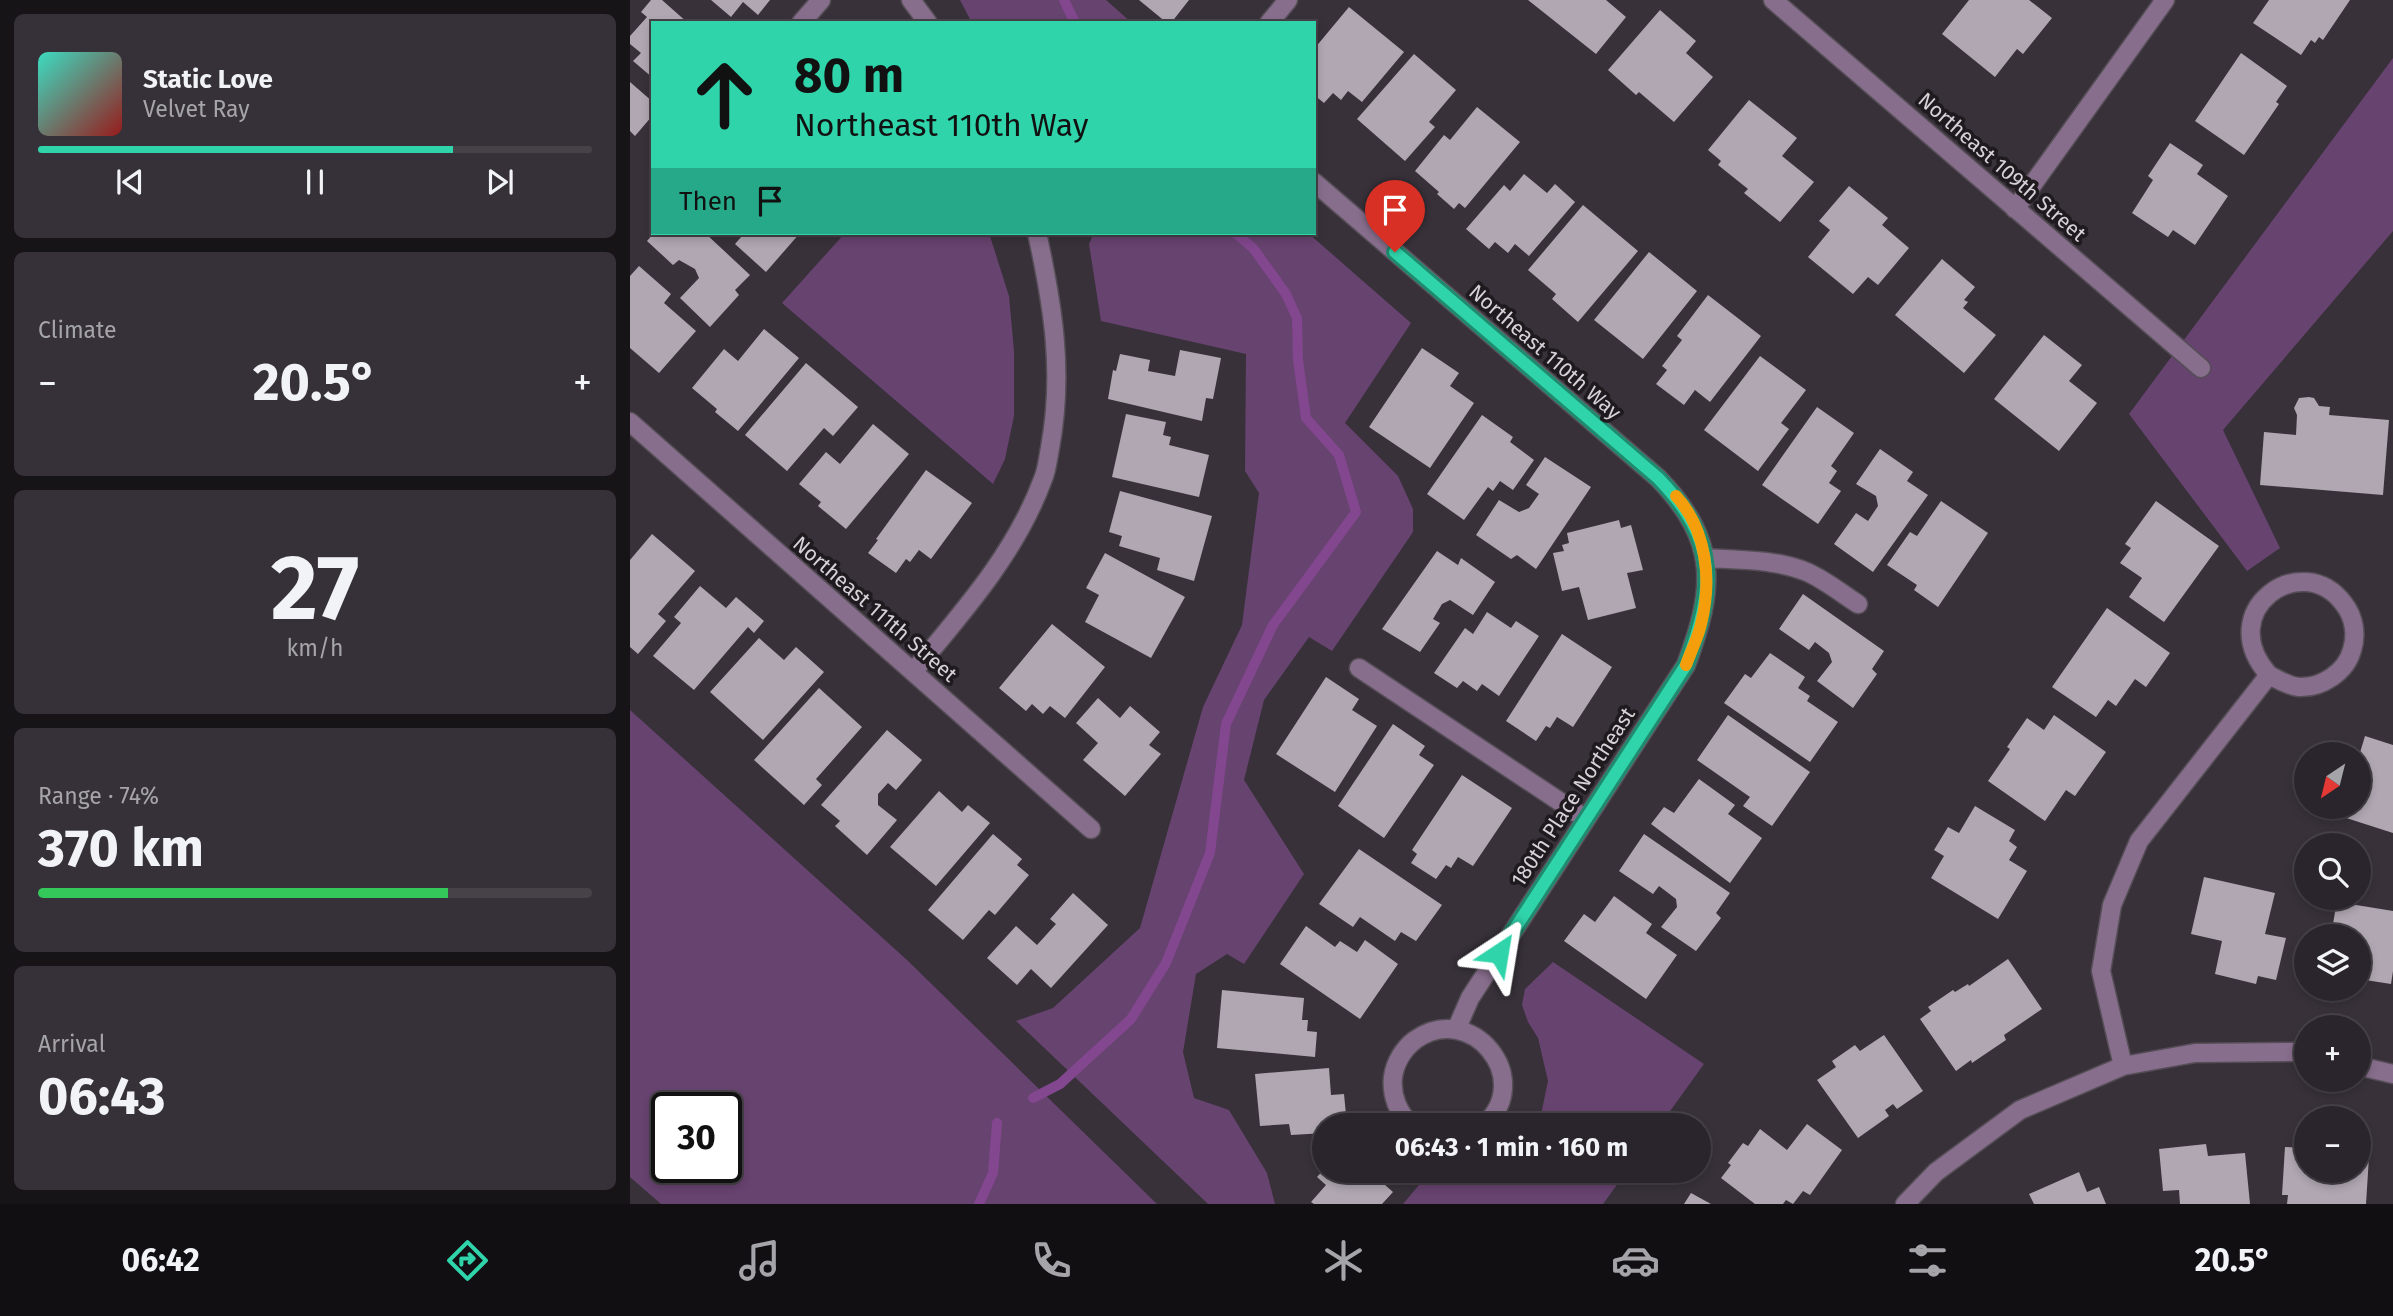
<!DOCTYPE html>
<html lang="en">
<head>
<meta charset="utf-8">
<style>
  body { margin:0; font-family:"Fira Sans",sans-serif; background:#363138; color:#f1f3f6; height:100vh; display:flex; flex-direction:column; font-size:26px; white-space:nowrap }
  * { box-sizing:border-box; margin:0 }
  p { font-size:23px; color:#a5a5a9 }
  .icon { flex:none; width:38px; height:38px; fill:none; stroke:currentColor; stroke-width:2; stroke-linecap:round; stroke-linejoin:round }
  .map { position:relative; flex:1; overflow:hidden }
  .panel { display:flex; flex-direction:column; gap:14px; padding:14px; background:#171418; width:630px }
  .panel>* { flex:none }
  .banner { position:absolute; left:21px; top:21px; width:665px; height:214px; border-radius:0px; box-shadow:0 4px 10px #0003,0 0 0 2px #464248; background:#2fd4aa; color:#111; overflow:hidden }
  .needle { width:46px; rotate:215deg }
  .controls { position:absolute; left:1664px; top:742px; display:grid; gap:14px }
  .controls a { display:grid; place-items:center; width:77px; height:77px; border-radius:50%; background:#2a252c; box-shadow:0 4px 10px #0003,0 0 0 2px #464248; font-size:35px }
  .speed { position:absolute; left:21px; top:1092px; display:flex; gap:14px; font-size:35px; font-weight:700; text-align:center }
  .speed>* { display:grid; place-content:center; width:91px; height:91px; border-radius:50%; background:#2a252c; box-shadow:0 4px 10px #0003,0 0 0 2px #464248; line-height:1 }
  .speed .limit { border:4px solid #111; border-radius:10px; background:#fff; color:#111 }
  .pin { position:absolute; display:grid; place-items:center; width:60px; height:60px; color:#fff; margin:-72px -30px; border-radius:50% 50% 50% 0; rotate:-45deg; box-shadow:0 0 7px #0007 }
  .pin .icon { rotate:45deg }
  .me { position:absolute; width:77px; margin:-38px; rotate:33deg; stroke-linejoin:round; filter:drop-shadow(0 0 5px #0008) }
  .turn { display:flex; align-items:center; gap:24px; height:147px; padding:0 28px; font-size:32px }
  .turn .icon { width:91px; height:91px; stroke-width:2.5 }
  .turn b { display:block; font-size:49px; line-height:60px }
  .then { display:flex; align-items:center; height:66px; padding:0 28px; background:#0003; gap:14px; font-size:26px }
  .big { font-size:52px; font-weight:700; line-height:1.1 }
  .panel .card { flex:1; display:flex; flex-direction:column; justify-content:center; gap:10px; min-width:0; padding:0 24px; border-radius:10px; background:#363138 }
  .panel .dial { align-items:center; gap:0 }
  .dial b { font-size:91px; line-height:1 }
  .song { display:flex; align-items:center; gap:21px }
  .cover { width:84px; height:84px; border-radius:10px; background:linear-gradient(135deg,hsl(170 70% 55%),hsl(0 70% 35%)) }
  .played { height:7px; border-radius:4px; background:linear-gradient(90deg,#2fd4aa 75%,#464248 75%) }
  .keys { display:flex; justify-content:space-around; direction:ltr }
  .heat { display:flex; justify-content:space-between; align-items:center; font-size:38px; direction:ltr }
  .charge { height:10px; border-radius:5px; background:linear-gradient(90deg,#34c759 74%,#464248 0) }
  .trip { position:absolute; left:682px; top:1113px; width:399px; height:70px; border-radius:35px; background:#2a252c; box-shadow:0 4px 10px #0003,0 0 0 2px #464248; font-weight:700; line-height:70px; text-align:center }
  .tabs { display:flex; height:112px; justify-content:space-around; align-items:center; background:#110f12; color:#a5a5a9 }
  .tabs .icon { width:49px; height:49px }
  .tabs .current { color:#2fd4aa }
  .tabs b { font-size:32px; color:#f1f3f6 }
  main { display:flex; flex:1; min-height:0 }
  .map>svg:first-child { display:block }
  .green { fill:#67436f; fill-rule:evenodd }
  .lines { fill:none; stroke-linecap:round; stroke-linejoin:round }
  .stream { stroke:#82478e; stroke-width:10 }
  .building { fill:#b0a7b2 }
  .minor-casing { stroke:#554e56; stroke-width:21 }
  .minor { stroke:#886e8d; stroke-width:18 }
  .route-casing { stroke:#1f8a6e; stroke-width:18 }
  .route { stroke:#2fd4aa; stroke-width:12 }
  .slow { stroke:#f59e0b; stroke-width:12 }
  .labels { text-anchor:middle; stroke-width:7; stroke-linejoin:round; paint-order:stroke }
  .street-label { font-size:21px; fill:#d7d2d8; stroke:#1e1a1e }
</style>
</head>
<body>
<main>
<section class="panel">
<div class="card">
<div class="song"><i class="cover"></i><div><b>Static Love</b><p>Velvet Ray</p></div></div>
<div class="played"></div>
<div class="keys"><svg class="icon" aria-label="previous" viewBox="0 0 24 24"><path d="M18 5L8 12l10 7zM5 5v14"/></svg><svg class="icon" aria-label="pause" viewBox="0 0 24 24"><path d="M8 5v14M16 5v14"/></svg><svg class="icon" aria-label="next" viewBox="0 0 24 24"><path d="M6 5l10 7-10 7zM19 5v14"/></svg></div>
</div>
<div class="card"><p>Climate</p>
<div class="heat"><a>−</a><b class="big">20.5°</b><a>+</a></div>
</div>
<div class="card dial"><b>27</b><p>km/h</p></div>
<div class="card"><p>Range · 74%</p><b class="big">370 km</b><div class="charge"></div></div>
<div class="card"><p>Arrival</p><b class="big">06:43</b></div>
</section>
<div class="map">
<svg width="1763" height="1204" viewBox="0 0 1763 1204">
  <rect width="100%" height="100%" fill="#38313a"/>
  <path class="green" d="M 330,0 L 476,0 L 502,23 L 342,23 Z
    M 1763,58 L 1763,231 L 1593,430 L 1650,548 L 1617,571 L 1499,414 Z
    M 215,233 L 359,233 L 379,296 L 384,351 L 384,416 L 375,459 L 363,484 L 152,303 Z
    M 464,233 L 678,233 L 781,323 L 715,423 L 768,476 L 783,509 L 783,532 L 702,651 L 679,637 L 634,700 L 614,780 L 674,874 L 614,964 L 597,954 L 566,974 L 553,1052 L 564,1098 L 599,1110 L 637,1173 L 645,1204 L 578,1204 L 386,1021 L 423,1008 L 510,928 L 573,707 L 612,625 L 629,493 L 615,471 L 616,354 L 471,321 L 459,244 Z
    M 0,710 L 277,960 L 527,1204 L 31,1204 L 0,1177 ZM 37,1108 L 96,1108 L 96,1167 L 37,1167 Z
    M 923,962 L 1074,1064 L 1030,1125 L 906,1125 L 912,1110 L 918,1081 L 908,1038 L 898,1022 L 892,1005 L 895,989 Z
    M 858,1171 L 997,1171 L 973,1204 L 773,1204 L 794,1179 L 822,1180 Z"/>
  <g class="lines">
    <path class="stream" d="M 434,0 L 445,23
      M 403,1098 L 430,1084 L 501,1019 L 536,963 L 580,853 L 596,724 L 643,625 L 726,512 L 709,455 L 676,418 L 668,360 L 667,318 L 656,294 L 623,248 L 605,233
      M 349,1204 L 363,1173 L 367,1123"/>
  </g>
  <path class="building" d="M 21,0 L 32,0 L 58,23 L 23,23 L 23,78 L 3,61 L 11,53 L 0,44 L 0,36 L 17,17 L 11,12 Z
    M 81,0 L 140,0 L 128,15 L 113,2 L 101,17 Z
    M 509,0 L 559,0 L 541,23 L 537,23 Z
    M 898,0 L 976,0 L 996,17 L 966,54 Z
    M 1339,0 L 1399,0 L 1422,18 L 1393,54 L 1387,49 L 1365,77 L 1312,34 Z
    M 1639,0 L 1720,0 L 1693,40 L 1689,37 L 1685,43 L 1681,40 L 1671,55 L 1623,23 Z
    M 719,7 L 774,52 L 732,102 L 718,91 L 711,100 L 703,93 L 694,103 L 684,95 L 684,49 Z
    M 1030,10 L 1066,41 L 1056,53 L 1083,77 L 1044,122 L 1009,92 L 1006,95 L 978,70 Z
    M 1611,53 L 1657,86 L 1646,102 L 1649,104 L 1614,155 L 1565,121 Z
    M 784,54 L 826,90 L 799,122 L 805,127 L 775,161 L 727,119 Z
    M 0,82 L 23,102 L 23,115 L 5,136 L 0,131 Z
    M 1119,100 L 1167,138 L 1152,156 L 1184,182 L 1150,222 L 1114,193 L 1118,189 L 1088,165 L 1091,161 L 1078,150 Z
    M 847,107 L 890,142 L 835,208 L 829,203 L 824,209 L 807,194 L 809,192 L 785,171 L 814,135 L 820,140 Z
    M 1540,143 L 1573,165 L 1567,174 L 1598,196 L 1565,245 L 1543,230 L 1538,237 L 1502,213 L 1523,180 L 1518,176 Z
    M 894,174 L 917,193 L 925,184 L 945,202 L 899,256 L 885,244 L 878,253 L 865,242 L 859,249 L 836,229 L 874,185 L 880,191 Z
    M 1219,186 L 1258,218 L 1252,225 L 1279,248 L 1248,285 L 1238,277 L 1223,294 L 1178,257 L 1200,230 L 1189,221 Z
    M 953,205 L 1008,251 L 948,322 L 922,299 L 926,294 L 898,270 Z
    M 24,233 L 75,233 L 120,275 L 105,290 L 109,295 L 80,327 L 50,298 L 69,278 L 65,269 L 49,260 L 43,265 L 17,241 Z
    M 108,233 L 170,233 L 136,272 L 105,244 L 112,236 Z
    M 1019,252 L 1067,291 L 1013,359 L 964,320 Z
    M 1312,259 L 1345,287 L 1334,300 L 1338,302 L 1333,308 L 1366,335 L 1334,373 L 1265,315 Z
    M 9,266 L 41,294 L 34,303 L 66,331 L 29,373 L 0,348 L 0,276 Z
    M 1078,295 L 1131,336 L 1080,402 L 1065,390 L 1054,405 L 1026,384 L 1037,370 L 1032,366 L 1052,340 L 1047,336 Z
    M 134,329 L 169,358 L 108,431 L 85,412 L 87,409 L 62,388 L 94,349 L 108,361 Z
    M 1414,335 L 1452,365 L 1439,381 L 1467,403 L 1429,451 L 1364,399 Z
    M 792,348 L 829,373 L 820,386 L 844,403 L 800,468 L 739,427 Z
    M 550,350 L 591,358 L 583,399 L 576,398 L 572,421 L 478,399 L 483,370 L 486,371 L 490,354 L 520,360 L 518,371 L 545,376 Z
    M 1130,356 L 1176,390 L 1151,423 L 1159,429 L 1128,471 L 1074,430 Z
    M 176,363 L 228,407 L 203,436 L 194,428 L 157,471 L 115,435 Z
    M 1679,397 L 1684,398 L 1689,406 L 1700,407 L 1699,415 L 1759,420 L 1753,495 L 1630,485 L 1634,432 L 1666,435 L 1667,415 L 1664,408 L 1669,398 Z
    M 1187,407 L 1224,433 L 1201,466 L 1207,471 L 1199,483 L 1211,491 L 1188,524 L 1132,485 Z
    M 496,414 L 536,422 L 533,435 L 541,437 L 539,445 L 579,455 L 569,497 L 482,477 Z
    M 852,415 L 883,437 L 880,442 L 904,460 L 883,490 L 870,481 L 863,491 L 858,487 L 834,520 L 797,494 Z
    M 243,424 L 279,454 L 216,529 L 188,506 L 191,502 L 169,484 L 196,452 L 210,464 Z
    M 1250,449 L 1283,472 L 1277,481 L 1298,495 L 1243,572 L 1204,544 L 1226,513 L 1238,521 L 1248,506 L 1246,496 L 1226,484 Z
    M 915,457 L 961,487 L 906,569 L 887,555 L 881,559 L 846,535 L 869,500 L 889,512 L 899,508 L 909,494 L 896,485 Z
    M 296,470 L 342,503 L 301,559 L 289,550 L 280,562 L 276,559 L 266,573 L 238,553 L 248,540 L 246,539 Z
    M 490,491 L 582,516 L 564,581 L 527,570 L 530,558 L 489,546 L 492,536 L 479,532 Z
    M 1311,501 L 1358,533 L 1308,607 L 1284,590 L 1287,585 L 1257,565 L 1280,532 L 1287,536 Z
    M 1526,501 L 1589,546 L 1534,622 L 1499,597 L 1512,578 L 1490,563 L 1501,548 L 1495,544 Z
    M 989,520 L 991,528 L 1001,525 L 1013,570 L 997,573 L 1006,608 L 958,620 L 949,587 L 932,591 L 923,553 L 934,551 L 932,545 L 939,543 L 937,533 Z
    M 22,534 L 65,571 L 28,614 L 36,621 L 8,654 L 0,647 L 0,560 Z
    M 807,551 L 828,565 L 831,558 L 865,582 L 843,615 L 820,600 L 812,604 L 803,619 L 810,623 L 790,652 L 752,629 Z
    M 475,553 L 555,597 L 521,658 L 455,622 L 469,595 L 456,588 Z
    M 70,586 L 96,608 L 106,597 L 134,621 L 124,633 L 118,627 L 64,690 L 23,656 L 51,623 L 44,617 Z
    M 1173,594 L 1254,651 L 1242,669 L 1247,674 L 1223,708 L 1187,681 L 1202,662 L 1199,653 L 1185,642 L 1179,650 L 1149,629 Z
    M 1477,608 L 1540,653 L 1516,687 L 1505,679 L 1486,706 L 1478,700 L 1466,717 L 1422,687 Z
    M 857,612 L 881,628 L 886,621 L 909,636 L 869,696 L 852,684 L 847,691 L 833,681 L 827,688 L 804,673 L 835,628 L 843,634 Z
    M 422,624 L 475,667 L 435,718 L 420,706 L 413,714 L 402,704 L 396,711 L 369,688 Z
    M 932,634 L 982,667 L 943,727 L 927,717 L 920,728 L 916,726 L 906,741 L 876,721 Z
    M 129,638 L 154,660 L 166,647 L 194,672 L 133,740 L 80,692 Z
    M 1140,653 L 1175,677 L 1168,688 L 1180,696 L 1177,701 L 1208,722 L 1180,762 L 1094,703 L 1115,674 L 1121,678 Z
    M 696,677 L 729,699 L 722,710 L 747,726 L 705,792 L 646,754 Z
    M 189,688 L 232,727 L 186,779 L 192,785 L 174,805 L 124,760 Z
    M 468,698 L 490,718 L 500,706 L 530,732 L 519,745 L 531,754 L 495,796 L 453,760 L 468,743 L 446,723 Z
    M 1098,715 L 1180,772 L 1142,826 L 1113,806 L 1120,797 L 1067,760 Z
    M 1424,715 L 1476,752 L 1445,796 L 1436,790 L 1415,821 L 1358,781 L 1380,749 L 1377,747 L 1397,718 L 1414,730 Z
    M 763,724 L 795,746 L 789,755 L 804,765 L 754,838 L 708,806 Z
    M 257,730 L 292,760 L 266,790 L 258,783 L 248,794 L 248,805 L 267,820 L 237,855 L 205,826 L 210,821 L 191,805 Z
    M 1735,736 L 1763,745 L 1763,833 L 1682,807 L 1729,807 L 1729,756 Z
    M 832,775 L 882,808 L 843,866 L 828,857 L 821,868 L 816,865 L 806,879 L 781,863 L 787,854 L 782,850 Z
    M 1069,779 L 1105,805 L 1098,814 L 1132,838 L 1100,883 L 1021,824 L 1034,807 L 1044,813 Z
    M 309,791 L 332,812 L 338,805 L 360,823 L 306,886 L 260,847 Z
    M 1345,806 L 1385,830 L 1379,841 L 1387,847 L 1379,860 L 1397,871 L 1368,919 L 1301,878 L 1314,856 L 1304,850 L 1318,827 L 1329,833 Z
    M 363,834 L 392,859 L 387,865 L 399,875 L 365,915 L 359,910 L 333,940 L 298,910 Z
    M 1014,834 L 1100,893 L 1086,913 L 1091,918 L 1066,951 L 1031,927 L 1047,907 L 1046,899 L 1029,886 L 1023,894 L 989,871 Z
    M 729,849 L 812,905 L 786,941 L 771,932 L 765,941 L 730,917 L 723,927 L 689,904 Z
    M 1574,877 L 1645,893 L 1635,934 L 1656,938 L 1646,980 L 1628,976 L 1626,984 L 1585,974 L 1592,941 L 1561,934 Z
    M 443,893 L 478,925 L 421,988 L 401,969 L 387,985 L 357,958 L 386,926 L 407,945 L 426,924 L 420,919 Z
    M 984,896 L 1022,924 L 1016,933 L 1047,955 L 1016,999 L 934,941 L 954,914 L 965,922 Z
    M 1714,903 L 1763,911 L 1763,971 L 1761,984 L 1729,979 L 1729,936 L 1701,936 L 1706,906 L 1714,908 Z
    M 676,926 L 705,947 L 710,941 L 727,952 L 735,940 L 768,964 L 730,1019 L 650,964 Z
    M 1378,959 L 1412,1009 L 1374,1035 L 1376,1040 L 1342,1063 L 1341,1060 L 1326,1071 L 1290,1019 L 1301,1011 L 1298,1007 L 1323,990 L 1325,992 L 1338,984 L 1339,986 Z
    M 592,990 L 674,998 L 672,1020 L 678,1020 L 677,1031 L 687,1032 L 685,1057 L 587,1048 Z
    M 1254,1035 L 1293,1091 L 1267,1109 L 1263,1104 L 1255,1110 L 1259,1116 L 1228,1138 L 1187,1080 L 1206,1067 L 1202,1061 L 1225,1045 L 1230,1051 Z
    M 699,1068 L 701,1095 L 714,1094 L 717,1125 L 695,1125 L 695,1133 L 661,1135 L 659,1124 L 630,1126 L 625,1074 Z
    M 1177,1124 L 1212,1150 L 1180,1195 L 1173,1191 L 1163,1204 L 1156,1200 L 1153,1204 L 1125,1204 L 1091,1178 L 1101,1165 L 1098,1163 L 1113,1143 L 1118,1146 L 1130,1129 L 1157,1150 Z
    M 1576,1144 L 1578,1156 L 1615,1153 L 1620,1204 L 1550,1204 L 1549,1190 L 1533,1191 L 1529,1149 Z
    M 1655,1147 L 1676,1148 L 1676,1171 L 1729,1171 L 1729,1157 L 1739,1157 L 1736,1204 L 1657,1204 L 1658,1195 L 1652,1195 Z
    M 695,1168 L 695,1171 L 747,1171 L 746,1177 L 763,1192 L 752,1204 L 684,1204 L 681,1202 L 696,1185 L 687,1177 Z
    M 1449,1172 L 1457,1192 L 1469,1187 L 1476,1204 L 1404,1204 L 1399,1194 Z
    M 1061,1193 L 1081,1204 L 1054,1204 Z"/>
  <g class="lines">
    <defs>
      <path id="minor" d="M 281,0 L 298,23
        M 1143,0 L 1571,368
        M 171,23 L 191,0
        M 639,23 L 658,0
        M 684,182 L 1028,478 C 1089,541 1085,588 1056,665 L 840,998 L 826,1030
        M 1385,209 L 1535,0
        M 0,422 L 461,829
        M 1075,558 C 1109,560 1145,559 1177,572 C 1195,580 1211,593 1228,604
        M 729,668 L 956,819
        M 283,672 C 332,613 386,553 413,479 C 417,470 418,458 420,448 C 434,373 423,306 407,233
        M 1493,1066 L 1471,971 L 1482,905 L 1509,841 L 1639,675 C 1649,680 1658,686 1669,687 C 1692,688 1716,672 1722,650 C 1727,634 1724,617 1714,604 C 1672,547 1582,611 1639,675
        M 1729,1066 L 1763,1074
        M 782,1125 C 768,1114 761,1095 763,1077 C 765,1063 773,1049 785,1040 C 841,1000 906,1079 854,1125
        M 1275,1204 L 1306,1172 L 1390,1110 L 1493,1066 L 1565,1053 L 1668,1052 L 1676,1054"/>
    </defs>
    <use href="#minor" class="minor-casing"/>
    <use href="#minor" class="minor"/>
  </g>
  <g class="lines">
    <defs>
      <path id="route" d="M 765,252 L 1028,478 C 1089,541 1085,588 1056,665 L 869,953"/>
    </defs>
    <use href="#route" class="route-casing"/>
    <use href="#route" class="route"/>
    <path class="slow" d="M 1046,496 C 1077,530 1082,581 1071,624 C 1068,638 1061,651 1056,665"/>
  </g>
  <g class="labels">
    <g class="street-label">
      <text transform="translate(1372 167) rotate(41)" y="7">Northeast 109th Street</text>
      <text transform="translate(915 352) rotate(41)" y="7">Northeast 110th Way</text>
      <text transform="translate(245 609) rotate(41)" y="7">Northeast 111th Street</text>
      <text transform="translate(943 797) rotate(-57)" y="7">180th Place Northeast</text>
    </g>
  </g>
</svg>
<div class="controls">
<a><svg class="needle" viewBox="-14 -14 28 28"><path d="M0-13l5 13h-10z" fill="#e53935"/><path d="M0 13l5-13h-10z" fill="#a5a5a9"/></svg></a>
<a><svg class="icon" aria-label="search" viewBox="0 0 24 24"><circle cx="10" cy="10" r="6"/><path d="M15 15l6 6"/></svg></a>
<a><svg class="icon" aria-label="layers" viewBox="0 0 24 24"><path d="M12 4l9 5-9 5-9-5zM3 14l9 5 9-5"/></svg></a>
<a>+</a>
<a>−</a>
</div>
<div class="speed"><div class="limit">30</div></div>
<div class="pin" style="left:765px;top:252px;background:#d93025"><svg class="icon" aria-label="arrive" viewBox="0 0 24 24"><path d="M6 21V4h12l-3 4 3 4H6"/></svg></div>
<svg class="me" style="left:869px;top:953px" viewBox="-20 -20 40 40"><path d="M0-17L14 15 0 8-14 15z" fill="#2fd4aa" stroke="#fff" stroke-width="4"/></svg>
<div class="trip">06:43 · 1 min · 160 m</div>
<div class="banner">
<div class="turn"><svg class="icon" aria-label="ahead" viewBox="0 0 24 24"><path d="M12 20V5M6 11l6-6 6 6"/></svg><div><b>80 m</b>Northeast 110th Way</div></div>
<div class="then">Then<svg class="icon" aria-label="arrive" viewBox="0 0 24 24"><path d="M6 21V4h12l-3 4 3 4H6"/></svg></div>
</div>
</div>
</main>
<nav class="tabs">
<b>06:42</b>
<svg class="icon current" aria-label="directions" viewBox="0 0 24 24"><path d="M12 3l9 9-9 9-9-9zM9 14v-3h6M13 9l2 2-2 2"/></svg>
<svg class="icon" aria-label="music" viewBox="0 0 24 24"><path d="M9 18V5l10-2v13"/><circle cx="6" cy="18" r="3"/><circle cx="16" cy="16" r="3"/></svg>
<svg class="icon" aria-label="phone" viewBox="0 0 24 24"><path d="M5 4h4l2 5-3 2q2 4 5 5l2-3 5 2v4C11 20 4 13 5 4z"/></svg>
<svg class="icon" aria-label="climate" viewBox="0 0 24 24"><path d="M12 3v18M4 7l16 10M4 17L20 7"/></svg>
<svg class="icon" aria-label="car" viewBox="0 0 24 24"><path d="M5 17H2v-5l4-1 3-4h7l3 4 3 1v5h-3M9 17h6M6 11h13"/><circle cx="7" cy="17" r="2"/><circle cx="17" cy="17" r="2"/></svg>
<svg class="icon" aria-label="filters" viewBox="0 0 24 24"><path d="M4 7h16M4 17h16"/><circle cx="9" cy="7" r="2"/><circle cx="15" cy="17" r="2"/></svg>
<b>20.5°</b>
</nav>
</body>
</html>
